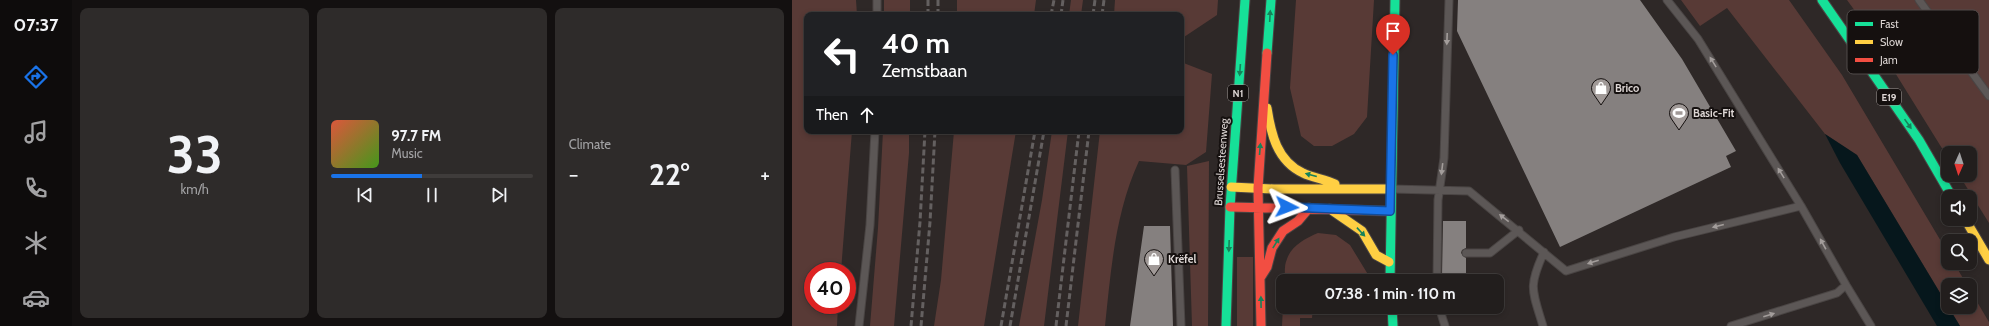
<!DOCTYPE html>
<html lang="en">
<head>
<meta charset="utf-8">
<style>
  body { margin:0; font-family:Cabin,sans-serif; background:#2e2b2a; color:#f1f3f6; height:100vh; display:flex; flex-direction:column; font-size:15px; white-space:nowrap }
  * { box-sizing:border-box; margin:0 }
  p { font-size:13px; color:#a2a2a4 }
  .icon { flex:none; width:22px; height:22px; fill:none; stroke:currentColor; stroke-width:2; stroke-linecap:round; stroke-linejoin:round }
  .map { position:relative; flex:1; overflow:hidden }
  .panel { display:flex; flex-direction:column; gap:8px; padding:8px; background:#131010; width:720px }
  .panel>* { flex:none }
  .hud { position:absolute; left:12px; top:12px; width:380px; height:122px; border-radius:8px; box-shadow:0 2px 6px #0003,0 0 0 1px #3f3c3b; background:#202124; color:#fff; overflow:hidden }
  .needle { width:26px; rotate:183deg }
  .buttons { position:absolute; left:1149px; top:146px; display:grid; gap:8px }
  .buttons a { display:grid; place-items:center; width:36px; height:36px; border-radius:8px; background:#221e1d; box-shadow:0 2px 6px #0003,0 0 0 1px #3f3c3b; font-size:20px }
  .speed { position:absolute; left:12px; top:262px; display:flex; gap:8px; font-size:20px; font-weight:700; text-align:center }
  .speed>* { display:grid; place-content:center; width:52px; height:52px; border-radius:50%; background:#221e1d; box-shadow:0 2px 6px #0003,0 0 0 1px #3f3c3b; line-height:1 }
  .speed .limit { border:6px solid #d22; background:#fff; color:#111 }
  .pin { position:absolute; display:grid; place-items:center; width:34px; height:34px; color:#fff; margin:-41px -17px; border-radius:50% 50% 50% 0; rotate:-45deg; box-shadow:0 0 4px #0007 }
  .pin .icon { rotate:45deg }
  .me { position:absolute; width:44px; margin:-22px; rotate:93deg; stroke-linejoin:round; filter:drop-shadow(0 0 3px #0008) }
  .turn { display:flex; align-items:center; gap:14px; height:84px; padding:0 12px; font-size:18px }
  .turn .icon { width:52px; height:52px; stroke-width:2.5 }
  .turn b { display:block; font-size:28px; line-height:34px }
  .then { display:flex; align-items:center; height:38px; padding:0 12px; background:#0003; gap:8px; font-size:15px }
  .big { font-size:30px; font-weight:700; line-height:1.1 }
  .panel .card { flex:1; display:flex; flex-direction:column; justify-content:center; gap:6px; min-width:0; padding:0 14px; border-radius:8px; background:#2e2b2a }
  .panel .dial { align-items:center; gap:0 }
  .dial b { font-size:52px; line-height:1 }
  .song { display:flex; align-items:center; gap:12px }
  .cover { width:48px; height:48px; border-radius:6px; background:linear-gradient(135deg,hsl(10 70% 55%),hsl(100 70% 35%)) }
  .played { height:4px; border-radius:2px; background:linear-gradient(90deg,#1a73e8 45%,#3f3c3b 45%) }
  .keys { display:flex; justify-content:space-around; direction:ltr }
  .heat { display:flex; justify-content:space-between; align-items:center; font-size:22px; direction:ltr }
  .panel .tiles { flex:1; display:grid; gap:8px; grid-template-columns:repeat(3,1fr) }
  .trip { position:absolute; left:484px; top:274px; width:228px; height:40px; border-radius:8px; background:#221e1d; box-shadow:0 2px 6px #0003,0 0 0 1px #3f3c3b; font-weight:700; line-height:40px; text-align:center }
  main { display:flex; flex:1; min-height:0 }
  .tab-bar { display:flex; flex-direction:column; width:72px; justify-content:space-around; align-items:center; background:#0e0c0c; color:#a2a2a4 }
  .tab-bar .icon { width:28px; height:28px }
  .tab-bar .on { color:#1a73e8 }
  .tab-bar b { font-size:18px; color:#f1f3f6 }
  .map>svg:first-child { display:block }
  .green { fill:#583a36 }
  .water { fill:#06171c }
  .building { fill:#85807f }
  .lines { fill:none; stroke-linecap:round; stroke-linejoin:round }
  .lane-casing { stroke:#4a4544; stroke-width:9 }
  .fast-casing { stroke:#4a4544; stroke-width:11 }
  .slow-casing { stroke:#4a4544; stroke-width:11 }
  .jam-casing { stroke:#4a4544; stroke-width:11 }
  .lane { stroke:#5c5756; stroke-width:7 }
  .fast { stroke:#16e098; stroke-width:9 }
  .slow { stroke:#ffcf43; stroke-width:9 }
  .jam { stroke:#f24e42; stroke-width:9 }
  .rail { stroke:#646060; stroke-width:3; stroke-dasharray:6 3; stroke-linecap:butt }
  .oneway { fill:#16825a }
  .oneway2 { fill:#a39d9b }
  .route-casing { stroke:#114b97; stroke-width:10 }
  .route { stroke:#1a73e8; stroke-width:7 }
  .labels { text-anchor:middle; stroke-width:4; stroke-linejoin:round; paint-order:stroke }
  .shield { fill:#15100f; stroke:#a19b99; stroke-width:1 }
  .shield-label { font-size:10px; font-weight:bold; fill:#ddd6d4 }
  .poi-label { font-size:11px; font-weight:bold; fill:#ddd6d4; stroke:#15100f; text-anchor:start }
  .street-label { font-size:11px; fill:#ddd6d4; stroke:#15100f }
  .key { fill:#15100f; stroke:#514b4a; stroke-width:1 }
  .key-label { font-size:11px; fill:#ddd6d4 }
</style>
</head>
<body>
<main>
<nav class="tab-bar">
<b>07:37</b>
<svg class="icon on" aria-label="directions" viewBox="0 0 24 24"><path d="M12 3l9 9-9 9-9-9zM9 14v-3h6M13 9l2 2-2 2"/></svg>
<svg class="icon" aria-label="music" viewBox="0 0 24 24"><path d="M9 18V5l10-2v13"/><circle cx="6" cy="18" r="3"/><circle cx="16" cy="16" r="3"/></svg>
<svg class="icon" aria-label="phone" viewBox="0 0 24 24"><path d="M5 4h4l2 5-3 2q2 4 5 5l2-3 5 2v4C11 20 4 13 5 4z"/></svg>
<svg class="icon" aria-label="climate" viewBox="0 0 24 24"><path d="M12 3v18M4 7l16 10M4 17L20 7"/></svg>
<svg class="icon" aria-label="car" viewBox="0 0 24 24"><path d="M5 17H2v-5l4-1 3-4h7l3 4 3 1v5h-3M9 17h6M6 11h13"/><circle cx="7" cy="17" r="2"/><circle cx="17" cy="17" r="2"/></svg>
</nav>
<section class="panel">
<div class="tiles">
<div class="card dial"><b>33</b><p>km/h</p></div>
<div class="card">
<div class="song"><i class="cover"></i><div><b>97.7 FM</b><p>Music</p></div></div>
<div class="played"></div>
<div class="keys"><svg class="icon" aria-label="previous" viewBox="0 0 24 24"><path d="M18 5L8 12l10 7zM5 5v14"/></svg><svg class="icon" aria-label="pause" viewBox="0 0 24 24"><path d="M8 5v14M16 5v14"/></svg><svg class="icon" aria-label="next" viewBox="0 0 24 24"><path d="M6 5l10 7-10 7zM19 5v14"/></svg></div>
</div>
<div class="card"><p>Climate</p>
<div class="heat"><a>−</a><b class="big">22°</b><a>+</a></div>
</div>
</div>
</section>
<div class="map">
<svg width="1197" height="326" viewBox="0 0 1197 326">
  <rect width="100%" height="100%" fill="#2e2827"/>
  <path class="green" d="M 0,0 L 64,0 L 65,15 L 15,15 L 15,131 L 60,131 L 49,271 L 21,271 L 21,305 L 46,305 L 45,326 L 0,326 Z
    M 92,0 L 118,0 L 118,15 L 92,15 Z
    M 165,0 L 244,0 L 242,15 L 165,15 Z
    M 279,0 L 291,0 L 289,15 L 277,15 Z
    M 323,0 L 426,0 L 425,15 L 389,39 L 389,15 L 322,15 Z
    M 504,0 L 582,0 L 575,117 L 562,134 L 540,146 L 522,146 L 509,136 L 498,88 Z
    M 889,0 L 997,0 L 1050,75 L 1156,253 L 1156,263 L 1162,263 L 1175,285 L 1156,285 L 1156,306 L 1065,155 L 1033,134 L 935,8 L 908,26 Z
    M 1055,0 L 1197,0 L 1197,223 L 1167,175 L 1178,175 L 1178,153 L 1156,153 L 1156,158 L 1074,26 Z
    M 389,62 L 420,74 L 414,152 L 394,165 L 347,161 C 323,213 319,270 313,326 L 286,326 L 308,131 L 389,131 Z
    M 91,131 L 117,131 L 117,153 L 102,326 L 78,326 L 86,228 Z
    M 162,131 L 224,131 L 192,326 L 142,326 L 149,280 Z
    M 260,131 L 276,131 L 252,326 L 227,326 L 250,200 Z
    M 417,161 L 416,326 L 400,326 L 395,166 Z
    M 526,233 L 544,235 L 558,245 L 580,281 L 493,281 C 493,274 492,265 495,259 C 499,246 514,238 526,233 Z
    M 445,257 L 461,257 L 461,326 L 445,326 Z
    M 1178,290 L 1197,322 L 1197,326 L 1168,326 L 1156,307 L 1178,307 Z
    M 491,306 L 521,307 L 520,318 L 508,318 L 508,326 L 490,326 Z"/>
  <path class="water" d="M 1033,134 L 1065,155 L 1168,326 L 1145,326 L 1048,163 Z"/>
  <path class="building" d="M 666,0 L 848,0 L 890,59 L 944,151 L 934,156 L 939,167 L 768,247 L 665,31 Z
    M 651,221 L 674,221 L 674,248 L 670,250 L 669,253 L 674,258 L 674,277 L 650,277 Z
    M 352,226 L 378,226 L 381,326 L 338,326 Z"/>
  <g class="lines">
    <defs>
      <path id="lane" d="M 85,0 L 85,15
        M 875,0 L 906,39 L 1009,206
        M 1127,0 L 1197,96
        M 383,170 L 389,326
        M 600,189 L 677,191 L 774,271 L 882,237 L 1009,206 L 1054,285 L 1045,293 L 939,326
        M 674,253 L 698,253 L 727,230
        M 645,281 L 646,200 L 652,158 L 657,0
        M 1054,285 L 1079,326
        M 647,307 L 653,326
        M 67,326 L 78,225 L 83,131
        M 751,326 C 740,290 736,287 752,252"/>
      <path id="fast" d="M 1030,0 L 1127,140 L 1160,197
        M 475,53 L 479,0
        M 598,281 L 603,0
        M 600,307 L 601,326
        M 434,326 L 438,207 L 453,0"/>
      <path id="slow" d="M 475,108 C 479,134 485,161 511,173 C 521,178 533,179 543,184
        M 439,187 L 482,189 L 598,189
        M 538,209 L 570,231 L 584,255 L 597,262
        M 1173,219 L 1197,260"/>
      <path id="jam" d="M 438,207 L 598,211
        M 468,278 L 475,267 L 480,248 L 491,231 L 506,221 L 517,208
        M 469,326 L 466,188 L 475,53"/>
    </defs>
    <use href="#lane" class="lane-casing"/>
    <use href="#fast" class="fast-casing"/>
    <use href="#slow" class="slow-casing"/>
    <use href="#jam" class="jam-casing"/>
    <use href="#lane" class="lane"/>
    <use href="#fast" class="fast"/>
    <use href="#slow" class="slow"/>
    <use href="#jam" class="jam"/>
    <path class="rail" d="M 136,15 L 136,0
      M 146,15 L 146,0
      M 259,15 L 262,0
      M 269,15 L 271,0
      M 301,15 L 303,0
      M 310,15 L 312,0
      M 119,326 L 128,222 L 133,131
      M 129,326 L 138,222 L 143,131
      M 209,326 L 243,131
      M 218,326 L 252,131
      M 264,326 L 287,131
      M 274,326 L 297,131"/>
  </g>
  <defs><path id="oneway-solid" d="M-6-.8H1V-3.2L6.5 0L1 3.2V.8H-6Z"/></defs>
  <g class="oneway">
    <use href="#oneway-solid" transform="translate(478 16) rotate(-87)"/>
    <use href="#oneway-solid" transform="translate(448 70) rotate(94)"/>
    <use href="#oneway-solid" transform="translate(1116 124) rotate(55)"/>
    <use href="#oneway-solid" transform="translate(468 149) rotate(-85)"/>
    <use href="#oneway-solid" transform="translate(519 175) rotate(-165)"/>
    <use href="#oneway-solid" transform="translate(569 232) rotate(47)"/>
    <use href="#oneway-solid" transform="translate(484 243) rotate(-58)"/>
    <use href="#oneway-solid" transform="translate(437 246) rotate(92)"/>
    <use href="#oneway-solid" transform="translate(469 302) rotate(-91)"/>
  </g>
  <g class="oneway2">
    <use href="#oneway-solid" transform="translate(655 39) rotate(92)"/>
    <use href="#oneway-solid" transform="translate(921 62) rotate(-122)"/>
    <use href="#oneway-solid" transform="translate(650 169) rotate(97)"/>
    <use href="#oneway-solid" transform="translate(989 173) rotate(-122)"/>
    <use href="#oneway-solid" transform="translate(712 218) rotate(-142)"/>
    <use href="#oneway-solid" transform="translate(926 226) rotate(166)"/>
    <use href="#oneway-solid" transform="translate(1031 244) rotate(-119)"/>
    <use href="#oneway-solid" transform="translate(801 262) rotate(163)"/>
    <use href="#oneway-solid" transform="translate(977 315) rotate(-18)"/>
  </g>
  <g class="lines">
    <defs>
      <path id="route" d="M 495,207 L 598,211 L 601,55"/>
    </defs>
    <use href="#route" class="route-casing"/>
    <use href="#route" class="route"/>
  </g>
  <defs>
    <symbol id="shop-pin" viewBox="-11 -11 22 30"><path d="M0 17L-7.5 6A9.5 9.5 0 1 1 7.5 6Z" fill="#a09997" stroke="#15100f"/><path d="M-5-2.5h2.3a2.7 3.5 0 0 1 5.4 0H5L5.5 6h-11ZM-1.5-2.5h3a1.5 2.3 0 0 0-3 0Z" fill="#fff"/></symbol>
    <symbol id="stadium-pin" viewBox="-11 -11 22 30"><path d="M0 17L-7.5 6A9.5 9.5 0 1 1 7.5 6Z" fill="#a09997" stroke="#15100f"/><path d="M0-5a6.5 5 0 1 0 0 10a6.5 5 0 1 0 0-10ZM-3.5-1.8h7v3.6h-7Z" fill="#fff"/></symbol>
  </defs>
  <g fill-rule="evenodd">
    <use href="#shop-pin" x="798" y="77" width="22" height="30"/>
    <use href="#stadium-pin" x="876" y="102" width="22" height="30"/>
    <use href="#shop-pin" x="351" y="248" width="22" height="30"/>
  </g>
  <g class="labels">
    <g class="shield">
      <rect x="436" y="85" width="20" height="16" rx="3"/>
      <rect x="1085" y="89" width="24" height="16" rx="3"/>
    </g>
    <g class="shield-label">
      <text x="446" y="97">N1</text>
      <text x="1097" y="101">E19</text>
    </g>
    <g class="poi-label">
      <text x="823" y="92">Brico</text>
      <text x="901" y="117">Basic-Fit</text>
      <text x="376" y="263">Krëfel</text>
    </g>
    <g class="street-label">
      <text transform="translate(429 162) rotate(-86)" y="4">Brusselsesteenweg</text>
    </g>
  </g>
  <rect x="1055" y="10" width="132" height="64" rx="6" class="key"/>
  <rect x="1063" y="22" width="18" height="4" fill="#16e098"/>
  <rect x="1063" y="40" width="18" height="4" fill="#ffcf43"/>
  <rect x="1063" y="58" width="18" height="4" fill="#f24e42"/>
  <g class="key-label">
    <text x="1088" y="28">Fast</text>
    <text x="1088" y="46">Slow</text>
    <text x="1088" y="64">Jam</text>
  </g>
</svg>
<div class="buttons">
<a><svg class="needle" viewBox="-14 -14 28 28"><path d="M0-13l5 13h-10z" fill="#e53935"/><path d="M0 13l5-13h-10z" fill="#a2a2a4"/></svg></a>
<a><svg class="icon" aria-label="sound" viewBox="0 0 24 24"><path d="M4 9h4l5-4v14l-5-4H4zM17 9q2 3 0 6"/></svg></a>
<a><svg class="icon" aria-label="search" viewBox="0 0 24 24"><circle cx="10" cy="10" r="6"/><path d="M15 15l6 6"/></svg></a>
<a><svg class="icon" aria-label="layers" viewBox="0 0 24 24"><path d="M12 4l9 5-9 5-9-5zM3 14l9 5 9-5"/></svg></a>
</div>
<div class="speed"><div class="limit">40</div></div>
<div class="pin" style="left:601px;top:55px;background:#d93025"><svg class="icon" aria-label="arrive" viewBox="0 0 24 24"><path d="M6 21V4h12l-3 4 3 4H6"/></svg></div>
<svg class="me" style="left:495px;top:207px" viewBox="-20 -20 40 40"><path d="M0-17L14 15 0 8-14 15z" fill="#1a73e8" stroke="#fff" stroke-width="4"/></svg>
<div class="trip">07:38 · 1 min · 110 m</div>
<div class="hud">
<div class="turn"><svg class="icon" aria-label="left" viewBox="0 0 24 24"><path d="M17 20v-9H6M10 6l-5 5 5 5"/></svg><div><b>40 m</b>Zemstbaan</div></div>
<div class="then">Then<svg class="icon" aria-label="ahead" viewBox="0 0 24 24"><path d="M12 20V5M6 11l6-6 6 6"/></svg></div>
</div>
</div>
</main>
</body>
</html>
